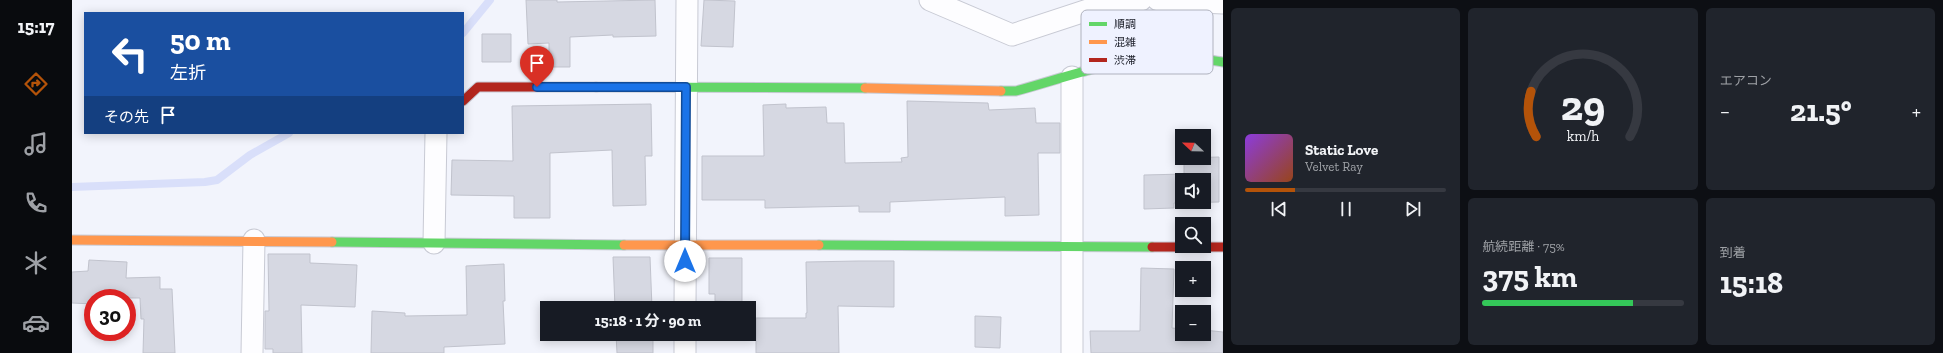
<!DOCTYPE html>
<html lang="ja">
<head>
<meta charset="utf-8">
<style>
  body { margin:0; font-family:"Zilla Slab","Noto Sans JP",serif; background:#20242c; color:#f1f3f6; height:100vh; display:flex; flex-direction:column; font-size:15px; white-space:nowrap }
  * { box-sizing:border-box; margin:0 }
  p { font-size:13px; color:#9ea1a6 }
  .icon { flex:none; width:22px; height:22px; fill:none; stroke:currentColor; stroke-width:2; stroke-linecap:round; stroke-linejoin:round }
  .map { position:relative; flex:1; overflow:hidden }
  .drawer { display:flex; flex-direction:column; gap:8px; padding:8px; background:#0d0f14; width:720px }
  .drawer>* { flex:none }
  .banner { position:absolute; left:12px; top:12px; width:380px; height:122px; border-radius:0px; box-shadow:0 2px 10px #0003; background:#1a4fa0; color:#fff; overflow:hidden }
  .needle { width:26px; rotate:292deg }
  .tools { position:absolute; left:1103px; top:129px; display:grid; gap:8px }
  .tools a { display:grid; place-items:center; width:36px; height:36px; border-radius:0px; background:#171b24; box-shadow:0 2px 10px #0003; font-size:20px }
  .speed { position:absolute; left:12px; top:289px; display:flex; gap:8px; font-size:20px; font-weight:700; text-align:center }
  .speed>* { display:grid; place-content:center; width:52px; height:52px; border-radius:50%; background:#171b24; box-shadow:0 2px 10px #0003; line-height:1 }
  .speed .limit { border:6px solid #d22; background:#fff; color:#111 }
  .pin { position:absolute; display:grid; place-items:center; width:34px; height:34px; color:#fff; margin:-41px -17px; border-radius:50% 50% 50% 0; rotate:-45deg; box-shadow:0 0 4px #0007 }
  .pin .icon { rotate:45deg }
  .me { position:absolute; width:44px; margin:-22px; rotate:0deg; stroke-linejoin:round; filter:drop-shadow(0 0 3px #0008) }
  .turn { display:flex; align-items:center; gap:14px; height:84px; padding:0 20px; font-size:18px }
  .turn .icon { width:52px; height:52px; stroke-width:2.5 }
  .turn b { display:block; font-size:28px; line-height:34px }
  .then { display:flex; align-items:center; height:38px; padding:0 20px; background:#0003; gap:8px; font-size:15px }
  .big { font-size:30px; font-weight:700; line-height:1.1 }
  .drawer .card { flex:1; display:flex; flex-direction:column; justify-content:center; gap:6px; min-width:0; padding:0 14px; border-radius:6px; background:#20242c }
  .drawer .dial { align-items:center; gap:0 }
  .dial svg { height:104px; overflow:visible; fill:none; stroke:#363941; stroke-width:7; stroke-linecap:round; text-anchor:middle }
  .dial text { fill:#f1f3f6; stroke:none }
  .song { display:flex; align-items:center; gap:12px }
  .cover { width:48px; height:48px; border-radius:6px; background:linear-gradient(135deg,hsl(270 70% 55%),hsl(20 70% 35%)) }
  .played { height:4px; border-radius:2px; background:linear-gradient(90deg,#b45309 25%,#363941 25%) }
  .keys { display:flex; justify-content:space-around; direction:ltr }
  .heat { display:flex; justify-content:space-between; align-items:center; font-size:22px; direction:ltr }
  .charge { height:6px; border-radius:3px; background:linear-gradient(90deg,#34c759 75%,#363941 0) }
  .drawer .tiles { flex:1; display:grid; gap:8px; grid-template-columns:repeat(3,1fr) }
  .card:first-child { grid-row:span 2 }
  .trip { position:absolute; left:468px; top:301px; width:216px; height:40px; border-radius:0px; background:#171b24; box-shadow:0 2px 10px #0003; font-weight:700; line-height:40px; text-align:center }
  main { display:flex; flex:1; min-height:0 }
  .menu { display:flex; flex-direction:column; width:72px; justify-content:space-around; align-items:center; background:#090b0e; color:#9ea1a6 }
  .menu .icon { width:28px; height:28px }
  .menu .selected { color:#b45309 }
  .menu b { font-size:18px; color:#f1f3f6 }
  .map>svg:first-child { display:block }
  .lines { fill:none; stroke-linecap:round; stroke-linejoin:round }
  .stream { stroke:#d9dffa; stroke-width:8 }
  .building { fill:#d6d8e2; stroke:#c1c3cd; fill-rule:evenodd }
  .street-casing { stroke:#c8cad4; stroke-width:23 }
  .fast-casing { stroke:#c8cad4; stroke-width:11 }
  .slow-casing { stroke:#c8cad4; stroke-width:11 }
  .jam-casing { stroke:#c8cad4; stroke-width:11 }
  .street { stroke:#fdfdff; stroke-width:21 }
  .fast { stroke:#63d668; stroke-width:9 }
  .slow { stroke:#ff974d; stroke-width:9 }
  .jam { stroke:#b3261e; stroke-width:9 }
  .route-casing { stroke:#114b97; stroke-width:10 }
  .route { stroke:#1a73e8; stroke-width:7 }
  .key { fill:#eff2ff; stroke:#afb2be; stroke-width:1 }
  .key-label { font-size:11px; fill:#191c27 }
</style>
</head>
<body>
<main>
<nav class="menu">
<b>15:17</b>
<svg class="icon selected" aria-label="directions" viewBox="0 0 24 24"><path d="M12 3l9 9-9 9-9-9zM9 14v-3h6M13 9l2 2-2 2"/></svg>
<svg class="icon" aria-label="music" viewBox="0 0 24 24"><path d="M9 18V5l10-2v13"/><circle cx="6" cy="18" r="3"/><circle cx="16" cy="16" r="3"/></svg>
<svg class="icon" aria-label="phone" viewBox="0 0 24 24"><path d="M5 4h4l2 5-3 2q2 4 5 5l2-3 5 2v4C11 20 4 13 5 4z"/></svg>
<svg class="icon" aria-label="climate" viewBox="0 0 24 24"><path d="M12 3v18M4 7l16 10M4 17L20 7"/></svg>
<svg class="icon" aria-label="car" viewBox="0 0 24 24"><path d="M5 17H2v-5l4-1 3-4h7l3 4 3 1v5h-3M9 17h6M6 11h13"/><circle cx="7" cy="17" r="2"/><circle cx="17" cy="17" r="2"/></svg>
</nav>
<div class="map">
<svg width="1151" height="353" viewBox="0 0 1151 353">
  <rect width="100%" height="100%" fill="#f2f4fc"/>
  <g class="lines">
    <path class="stream" d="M 391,33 L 418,0
      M 0,187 L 133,182 L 145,180 L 178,155 L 217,133"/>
  </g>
  <path class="building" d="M 454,0 L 485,0 L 485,2 L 583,0 L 584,36 L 541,37 L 541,35 L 498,37 L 498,67 L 477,67 L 477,43 L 456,44 Z
    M 632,0 L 663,1 L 661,47 L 629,46 Z
    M 410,34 L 439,34 L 439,62 L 410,62 Z
    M 835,101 L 916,103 L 917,110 L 963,108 L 964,123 L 988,123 L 988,153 L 966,153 L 967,215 L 933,216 L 933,197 L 818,202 L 818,212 L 787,212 L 787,206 L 693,208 L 693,200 L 630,200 L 630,156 L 692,156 L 691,105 L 714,104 L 714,108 L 754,107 L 755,123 L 772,123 L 773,163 L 830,162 L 829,158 L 836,157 Z
    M 579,104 L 580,156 L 573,156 L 574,205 L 541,206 L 540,150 L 478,153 L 478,218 L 442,218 L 442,196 L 379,195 L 380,160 L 441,161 L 440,106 Z
    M 1147,157 L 1147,202 L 1102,203 L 1102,208 L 1072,209 L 1072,175 L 1112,174 L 1112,158 ZM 1110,180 L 1132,180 L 1132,202 L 1110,202 Z
    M 196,254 L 238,254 L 238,263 L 285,265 L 283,307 L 229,305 L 230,353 L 201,353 L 201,349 L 193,349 L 193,311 L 197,311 Z
    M 541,257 L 578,257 L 580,308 L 543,308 Z
    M 637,258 L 670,258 L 670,302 L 643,301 L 643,294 L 637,294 Z
    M 17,260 L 55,262 L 54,278 L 88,277 L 88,289 L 100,289 L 103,353 L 71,353 L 72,319 L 69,319 L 68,298 L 21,298 L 21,304 L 0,303 L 0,272 L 16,271 Z
    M 786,261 L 822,261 L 822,307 L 766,306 L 767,353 L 684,353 L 684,318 L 734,318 L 734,313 L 735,313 L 734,262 Z
    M 432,264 L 433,301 L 431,301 L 433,344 L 372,347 L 372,353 L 299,353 L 300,311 L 333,313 L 333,316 L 395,315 L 394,266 Z
    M 1069,268 L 1102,269 L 1100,328 L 1110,329 L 1110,334 L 1132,334 L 1132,330 L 1151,332 L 1151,353 L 1019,353 L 1018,331 L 1068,331 Z
    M 903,316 L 929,317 L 928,348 L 903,347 Z
    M 544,334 L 581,334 L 581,353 L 545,353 Z"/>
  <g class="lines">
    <defs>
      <path id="street" d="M 858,0 L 940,35 L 1034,4 L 1069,0
        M 1086,0 L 1151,3
        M 362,243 L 364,133
        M 613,308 L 615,0
        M 180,353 L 182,240
        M 613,353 L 613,334
        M 1000,353 L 1000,77"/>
      <path id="fast" d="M 524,87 L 793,88
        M 929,91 L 944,91 C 992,78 1060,53 1108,56 C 1123,57 1137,60 1151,62
        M 260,242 L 552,245
        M 747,245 L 1080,247"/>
      <path id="slow" d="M 793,88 L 929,91
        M 0,240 L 260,242
        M 552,245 L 747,245"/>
      <path id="jam" d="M 391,101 L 406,87 L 524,87
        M 1080,247 L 1151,247"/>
    </defs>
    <use href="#street" class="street-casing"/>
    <use href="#fast" class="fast-casing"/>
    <use href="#slow" class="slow-casing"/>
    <use href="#jam" class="jam-casing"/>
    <use href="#street" class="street"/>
    <use href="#fast" class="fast"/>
    <use href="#slow" class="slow"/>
    <use href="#jam" class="jam"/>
  </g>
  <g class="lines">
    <defs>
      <path id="route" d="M 465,87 L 614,87 L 613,261"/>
    </defs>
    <use href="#route" class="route-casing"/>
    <use href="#route" class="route"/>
  </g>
  <rect x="1009" y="10" width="132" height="64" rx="6" class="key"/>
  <rect x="1017" y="22" width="18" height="4" fill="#63d668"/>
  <rect x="1017" y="40" width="18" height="4" fill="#ff974d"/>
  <rect x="1017" y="58" width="18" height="4" fill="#b3261e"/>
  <g class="key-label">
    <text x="1042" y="28">順調</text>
    <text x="1042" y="46">混雑</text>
    <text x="1042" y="64">渋滞</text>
  </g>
</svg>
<div class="tools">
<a><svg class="needle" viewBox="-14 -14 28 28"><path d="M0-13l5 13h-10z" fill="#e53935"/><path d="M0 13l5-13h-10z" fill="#9ea1a6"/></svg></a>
<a><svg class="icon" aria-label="sound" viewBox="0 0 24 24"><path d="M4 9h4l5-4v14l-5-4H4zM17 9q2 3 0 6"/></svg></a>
<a><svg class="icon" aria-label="search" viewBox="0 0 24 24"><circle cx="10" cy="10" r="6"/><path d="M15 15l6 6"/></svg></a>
<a>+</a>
<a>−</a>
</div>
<div class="speed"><div class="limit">30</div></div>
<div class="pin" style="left:465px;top:87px;background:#d93025"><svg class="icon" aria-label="arrive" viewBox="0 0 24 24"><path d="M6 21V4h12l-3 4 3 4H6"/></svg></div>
<svg class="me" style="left:613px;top:261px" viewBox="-20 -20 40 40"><circle r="19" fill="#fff"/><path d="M0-13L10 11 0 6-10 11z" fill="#1a73e8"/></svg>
<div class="trip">15:18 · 1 分 · 90 m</div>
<div class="banner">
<div class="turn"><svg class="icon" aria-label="left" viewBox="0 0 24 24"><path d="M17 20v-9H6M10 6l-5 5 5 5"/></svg><div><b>50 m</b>左折</div></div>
<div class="then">その先<svg class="icon" aria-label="arrive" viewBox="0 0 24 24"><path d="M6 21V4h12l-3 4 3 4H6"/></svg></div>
</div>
</div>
<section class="drawer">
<div class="tiles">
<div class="card">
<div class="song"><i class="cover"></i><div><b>Static Love</b><p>Velvet Ray</p></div></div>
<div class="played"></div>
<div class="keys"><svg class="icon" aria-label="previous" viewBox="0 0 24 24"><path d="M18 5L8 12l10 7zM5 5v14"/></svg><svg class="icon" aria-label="pause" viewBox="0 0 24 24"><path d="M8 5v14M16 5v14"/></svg><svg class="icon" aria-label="next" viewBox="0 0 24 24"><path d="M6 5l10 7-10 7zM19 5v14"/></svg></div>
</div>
<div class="card dial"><svg viewBox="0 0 100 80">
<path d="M14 69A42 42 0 1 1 86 69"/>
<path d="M14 69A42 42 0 0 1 10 34" stroke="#b45309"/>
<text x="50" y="56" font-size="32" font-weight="700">29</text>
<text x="50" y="72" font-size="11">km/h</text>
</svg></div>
<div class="card"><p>エアコン</p>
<div class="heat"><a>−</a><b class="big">21.5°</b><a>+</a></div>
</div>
<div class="card"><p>航続距離 · 75%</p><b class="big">375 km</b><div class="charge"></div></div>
<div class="card"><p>到着</p><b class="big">15:18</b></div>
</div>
</section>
</main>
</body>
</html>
